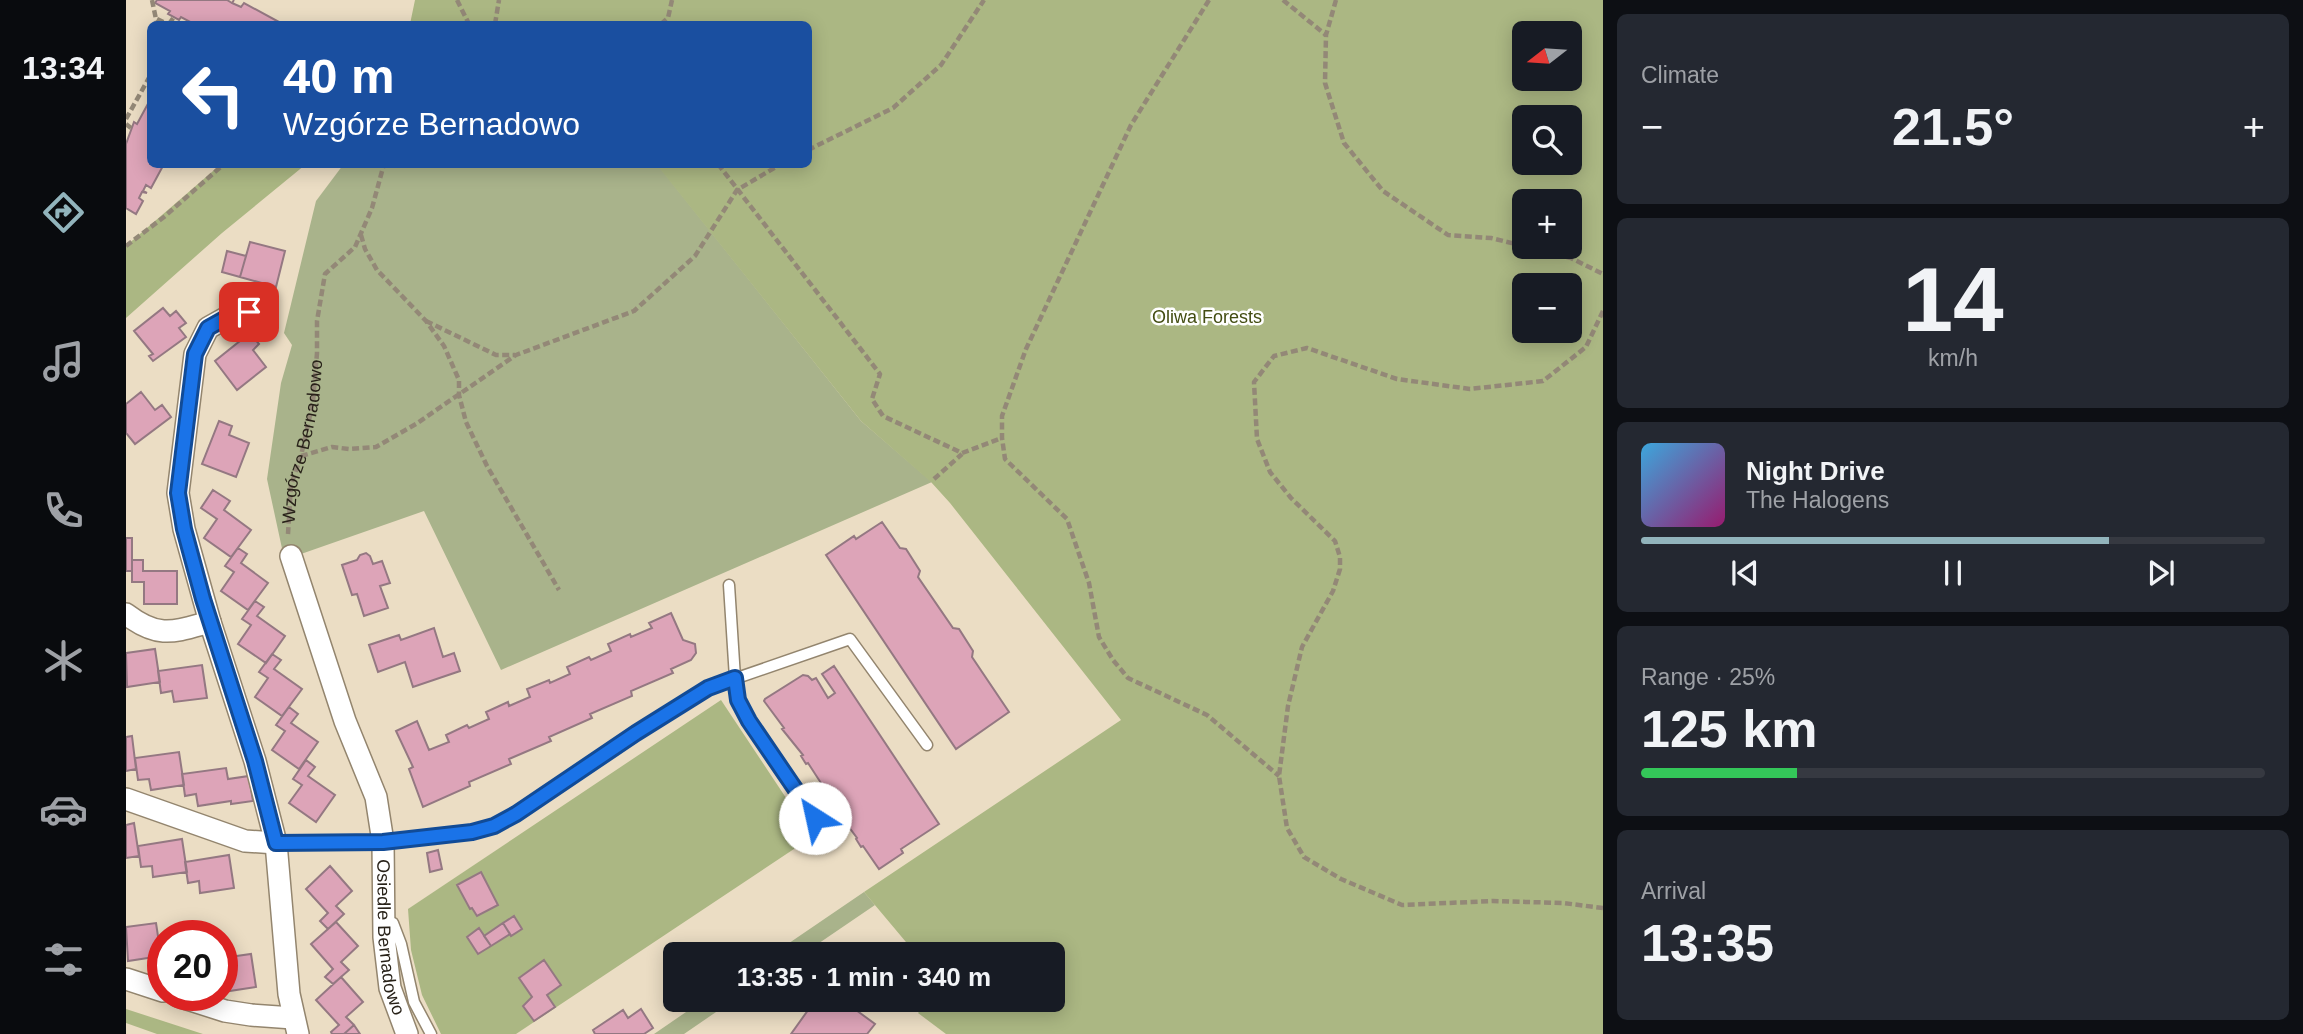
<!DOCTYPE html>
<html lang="en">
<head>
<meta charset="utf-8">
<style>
  body { margin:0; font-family:Helvetica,sans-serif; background:#242831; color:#f1f3f6; height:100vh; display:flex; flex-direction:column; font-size:26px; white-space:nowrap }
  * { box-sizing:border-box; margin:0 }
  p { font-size:23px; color:#9ea1a6 }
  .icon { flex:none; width:38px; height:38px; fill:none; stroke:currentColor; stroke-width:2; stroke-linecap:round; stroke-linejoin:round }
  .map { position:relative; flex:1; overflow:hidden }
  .details { display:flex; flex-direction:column; gap:14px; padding:14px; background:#0d0f14; width:700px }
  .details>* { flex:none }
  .top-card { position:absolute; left:21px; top:21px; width:665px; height:147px; border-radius:10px; box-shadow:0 4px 18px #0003; background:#1a4fa0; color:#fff; overflow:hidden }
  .needle { width:46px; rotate:253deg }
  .tools { position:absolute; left:1386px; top:21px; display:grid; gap:14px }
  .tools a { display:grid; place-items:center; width:70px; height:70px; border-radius:10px; background:#171b24; box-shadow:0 4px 18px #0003; font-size:35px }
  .speed { position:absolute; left:21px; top:920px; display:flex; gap:14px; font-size:35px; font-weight:700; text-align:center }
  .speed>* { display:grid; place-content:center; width:91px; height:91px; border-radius:50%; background:#171b24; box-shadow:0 4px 18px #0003; line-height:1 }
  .speed .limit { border:10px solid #d22; background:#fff; color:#111 }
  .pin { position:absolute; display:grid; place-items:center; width:60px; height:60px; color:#fff; margin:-30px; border-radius:14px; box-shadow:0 4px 10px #0006 }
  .me { position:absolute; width:77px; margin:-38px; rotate:325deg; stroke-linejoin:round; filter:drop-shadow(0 0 5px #0008) }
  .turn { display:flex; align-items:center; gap:24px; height:147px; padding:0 21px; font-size:32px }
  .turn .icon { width:91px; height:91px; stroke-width:2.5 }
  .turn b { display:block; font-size:49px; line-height:60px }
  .big { font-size:52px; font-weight:800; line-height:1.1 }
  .details .card { flex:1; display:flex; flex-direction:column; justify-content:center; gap:10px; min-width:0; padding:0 24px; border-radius:10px; background:#242831 }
  .details .dial { align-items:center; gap:0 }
  .dial b { font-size:91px; line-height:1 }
  .song { display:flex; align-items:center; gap:21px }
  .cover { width:84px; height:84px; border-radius:10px; background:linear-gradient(135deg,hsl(200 70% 55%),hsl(320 70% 35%)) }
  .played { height:7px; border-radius:4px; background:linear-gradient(90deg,#92b4bc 75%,#363941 75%) }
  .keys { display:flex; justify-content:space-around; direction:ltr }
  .heat { display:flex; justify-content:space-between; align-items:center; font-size:38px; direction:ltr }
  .charge { height:10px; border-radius:5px; background:linear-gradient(90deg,#34c759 25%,#363941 0) }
  .trip { position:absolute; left:537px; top:942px; width:402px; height:70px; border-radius:10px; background:#171b24; box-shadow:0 4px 18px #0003; font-weight:800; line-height:70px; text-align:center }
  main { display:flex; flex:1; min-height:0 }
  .dock { display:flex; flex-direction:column; width:126px; justify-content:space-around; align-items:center; background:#090b0e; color:#9ea1a6 }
  .dock .icon { width:49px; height:49px }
  .dock .selected { color:#92b4bc }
  .dock b { font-size:32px; color:#f1f3f6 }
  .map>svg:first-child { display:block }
  .green { fill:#a9b38b }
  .forest { fill:#abb783; fill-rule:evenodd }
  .building { fill:#dda4b8; stroke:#947882; stroke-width:2 }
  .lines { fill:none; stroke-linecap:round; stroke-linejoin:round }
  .service-casing { stroke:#93856e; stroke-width:13 }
  .minor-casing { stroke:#93856e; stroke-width:24 }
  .path { stroke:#938877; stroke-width:4.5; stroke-dasharray:7 3.5; stroke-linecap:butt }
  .service { stroke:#fff; stroke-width:10 }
  .minor { stroke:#fff; stroke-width:21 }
  .route-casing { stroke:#114b97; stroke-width:18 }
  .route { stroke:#1a73e8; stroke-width:12 }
  .labels { text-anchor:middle; stroke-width:5; stroke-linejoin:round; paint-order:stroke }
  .park-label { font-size:18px; fill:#434d12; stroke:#fff }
  .street-label { font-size:18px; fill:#282219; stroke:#fff }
</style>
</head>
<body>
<main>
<nav class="dock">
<b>13:34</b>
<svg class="icon selected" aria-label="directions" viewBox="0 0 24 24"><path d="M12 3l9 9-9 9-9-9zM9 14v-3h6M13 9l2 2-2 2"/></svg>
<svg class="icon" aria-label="music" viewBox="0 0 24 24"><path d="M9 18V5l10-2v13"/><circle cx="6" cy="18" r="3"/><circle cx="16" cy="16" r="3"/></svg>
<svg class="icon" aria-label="phone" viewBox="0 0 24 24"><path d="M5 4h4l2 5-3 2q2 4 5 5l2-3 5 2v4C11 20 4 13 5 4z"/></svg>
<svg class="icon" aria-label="climate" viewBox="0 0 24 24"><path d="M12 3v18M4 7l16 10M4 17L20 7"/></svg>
<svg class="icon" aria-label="car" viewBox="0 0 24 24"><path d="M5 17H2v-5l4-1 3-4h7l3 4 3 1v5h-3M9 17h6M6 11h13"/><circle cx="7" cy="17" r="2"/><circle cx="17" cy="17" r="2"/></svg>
<svg class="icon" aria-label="filters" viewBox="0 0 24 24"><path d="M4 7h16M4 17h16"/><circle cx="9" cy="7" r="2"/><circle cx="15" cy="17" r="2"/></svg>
</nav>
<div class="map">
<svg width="1477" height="1034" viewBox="0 0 1477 1034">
  <rect width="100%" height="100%" fill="#ebddc4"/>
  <path class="green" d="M 531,164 L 735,421 L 806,482 L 375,670 L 298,511 L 175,554 L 157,553 L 141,479 L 155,383 L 166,345 L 158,333 L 190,201 L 217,165 Z
    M 738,892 L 749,905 L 677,954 L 647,954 Z
    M 579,999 L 609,999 L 558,1034 L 528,1034 Z"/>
  <path class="forest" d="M 289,0 L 1477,0 L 1477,1034 L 820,1034 L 792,1013 L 804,999 L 928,999 L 928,954 L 790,954 L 738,892 L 995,720 L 824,503 L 805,482 L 735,421 L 531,165 L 682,164 L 682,24 L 284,24 ZM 1398,33 L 1444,33 L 1444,79 L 1398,79 ZM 1398,117 L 1444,117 L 1444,163 L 1398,163 ZM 1398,201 L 1444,201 L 1444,247 L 1398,247 ZM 1398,285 L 1444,285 L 1444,331 L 1398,331 Z
    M 94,165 L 179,165 L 96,233 L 0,318 L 0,246 Z
    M 595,700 L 686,837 L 390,1034 L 315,1034 L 296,995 L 285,950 L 282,909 Z
    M 0,1009 L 77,1034 L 31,1034 L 0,1023 Z"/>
  <path class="building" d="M 31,0 L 101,0 L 106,3 L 108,0 L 106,3 L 115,7 L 118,3 L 153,22 L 152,24 L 68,24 L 55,17 L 53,20 L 42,14 L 44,11 L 29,3 Z
    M 24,100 L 24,164 L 38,164 L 25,188 L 20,185 L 17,191 L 21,193 L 16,192 L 13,198 L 17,201 L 10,214 L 0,208 L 0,144 L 8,122 L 11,124 Z
    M 124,242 L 159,251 L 150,287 L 114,277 Z
    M 101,251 L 120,256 L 114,277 L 96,272 Z
    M 37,308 L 44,316 L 50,311 L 60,323 L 53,328 L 60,337 L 27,361 L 23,356 L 27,354 L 8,331 Z
    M 124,333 L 133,344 L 127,350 L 140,367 L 111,390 L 89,361 Z
    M 15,392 L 29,410 L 36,405 L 45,417 L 9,444 L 0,433 L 0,404 Z
    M 93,421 L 106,426 L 103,435 L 123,443 L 110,477 L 76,464 Z
    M 87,490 L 104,501 L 98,510 L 125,530 L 105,557 L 78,538 L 91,519 L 75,508 Z
    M 756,522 L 774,548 L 780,549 L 794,571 L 792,577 L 827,628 L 833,629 L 847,651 L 846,657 L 883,712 L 830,749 L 700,555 L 728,536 L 730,539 Z
    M 0,538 L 6,538 L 6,571 L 0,571 Z
    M 112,548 L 121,554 L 115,563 L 142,583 L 122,610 L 95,591 L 108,572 L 99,566 Z
    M 240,553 L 244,556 L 247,564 L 256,561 L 264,583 L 254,586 L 262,608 L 238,616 L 231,594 L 226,595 L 216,565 L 231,560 L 234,555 Z
    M 6,560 L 17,560 L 17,571 L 51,571 L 51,604 L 18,604 L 18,582 L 6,582 Z
    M 129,601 L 138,607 L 131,616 L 159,636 L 140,663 L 112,644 L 125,625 L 116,619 Z
    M 545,613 L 557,640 L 569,644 L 570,653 L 565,660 L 545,669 L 547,673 L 505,691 L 506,696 L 464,714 L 466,718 L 423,737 L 425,741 L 383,759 L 385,764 L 343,782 L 344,786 L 297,807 L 283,769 L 287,767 L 270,731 L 291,721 L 303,750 L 323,742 L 320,735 L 341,725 L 343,728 L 363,719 L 360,712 L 382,702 L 383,706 L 404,697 L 401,689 L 423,680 L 424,683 L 444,674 L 441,667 L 463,657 L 465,660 L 485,651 L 482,644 L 504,634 L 505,637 L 526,628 L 523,623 Z
    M 308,628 L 317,657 L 328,653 L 334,671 L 287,687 L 279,662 L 252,672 L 243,645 L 273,635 L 275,640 Z
    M 29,649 L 34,682 L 1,687 L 0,653 Z
    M 146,654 L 155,660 L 148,669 L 176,689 L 156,716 L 129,697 L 142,678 L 133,672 Z
    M 76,665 L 81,698 L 48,702 L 46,691 L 35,693 L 32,671 Z
    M 708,666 L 813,824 L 775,849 L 777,853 L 753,869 L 737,846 L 735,847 L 730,839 L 731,838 L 711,811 L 713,810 L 700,791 L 699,792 L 693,784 L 695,783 L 682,763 L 680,764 L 675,756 L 677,755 L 656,729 L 658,728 L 638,701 L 639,699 L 677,675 L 682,676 L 686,680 L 690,678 L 702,698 L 709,693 L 696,674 Z
    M 163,707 L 172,714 L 165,723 L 192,742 L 173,769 L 146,750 L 159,731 L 150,725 Z
    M 6,736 L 10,769 L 0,771 L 0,737 Z
    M 53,752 L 58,785 L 25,790 L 23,779 L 12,780 L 9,758 Z
    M 180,760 L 189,767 L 182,776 L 209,795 L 190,822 L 163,803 L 176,785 L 167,779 Z
    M 100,768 L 102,779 L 123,776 L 127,801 L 105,804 L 105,801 L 72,806 L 70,794 L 59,796 L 56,774 Z
    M 8,823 L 13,856 L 0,858 L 0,825 Z
    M 56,839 L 61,872 L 27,877 L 26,866 L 15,867 L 12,846 Z
    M 312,850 L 316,869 L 304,872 L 301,853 Z
    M 103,855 L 108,888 L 74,893 L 73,881 L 62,883 L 59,862 Z
    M 204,866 L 226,891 L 210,906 L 218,914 L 202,929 L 194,921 L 202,913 L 180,889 Z
    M 355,872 L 372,905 L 351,916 L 346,908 L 344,909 L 331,885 Z
    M 388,916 L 396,929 L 385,936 L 377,923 Z
    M 210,922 L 232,946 L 215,962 L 223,970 L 207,984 L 199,977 L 207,969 L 185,944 Z
    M 30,923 L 35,956 L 2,961 L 0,927 Z
    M 377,923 L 384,934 L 365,946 L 358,936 Z
    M 353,928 L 365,946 L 352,954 L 341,937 Z
    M 125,954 L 130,987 L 97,992 L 96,958 Z
    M 418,960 L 435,985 L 421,995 L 429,1007 L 408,1021 L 397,1006 L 406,997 L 393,978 Z
    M 215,977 L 237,1002 L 220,1017 L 228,1025 L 218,1034 L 206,1034 L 205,1032 L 213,1025 L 190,1000 Z
    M 690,999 L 715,999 L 749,1024 L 741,1034 L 665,1034 Z
    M 515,1009 L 527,1028 L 518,1034 L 469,1034 L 467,1030 L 497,1010 L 502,1018 Z
    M 228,1025 L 234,1034 L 218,1034 Z"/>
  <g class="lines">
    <defs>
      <path id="service" d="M 603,585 L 609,678 L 613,700 L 623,721 L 689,818
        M 150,843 L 257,842 L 346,832 L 368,826 L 390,814 L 510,733 L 582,688 L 724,639 L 801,745
        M 261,921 L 267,923 L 275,944 L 288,1002 L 305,1034"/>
      <g id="minor">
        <path d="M 123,312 L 107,314 L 82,328 L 69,354 L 52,493 L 58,529 L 84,622 L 129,761 L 150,843 L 163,994 L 172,1034"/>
        <path id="s2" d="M 165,556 L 219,721 L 250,797 L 257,842 L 258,937 L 264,988 L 281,1034"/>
        <path d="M 0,614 C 33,639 47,632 84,622"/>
        <path d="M 0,799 L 119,841 L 150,843"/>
        <path d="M 0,979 L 37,991"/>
        <path d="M 52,996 L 99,1011 L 125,1015 L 167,1018"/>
      </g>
    </defs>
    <use href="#service" class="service-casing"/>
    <use href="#minor" class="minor-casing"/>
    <g class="path">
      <path d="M 26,0 L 31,24"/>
      <path d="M 331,0 L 343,24"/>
      <path d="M 1083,0 L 1005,125 L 900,349 L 876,416 L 876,438 L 879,459 L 941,519 L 963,583 L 973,637 L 987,660 L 1002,678 L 1081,715 L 1153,776"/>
      <path d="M 1157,0 L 1200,35"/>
      <path d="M 1210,0 L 1200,35 L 1199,83 L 1218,143 L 1257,191 L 1322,235 L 1365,238 L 1398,246"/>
      <path d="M 31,19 L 41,24"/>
      <path d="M 43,24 L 48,17"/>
      <path d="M 369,24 L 373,0"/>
      <path d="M 535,24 L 542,18 L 546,0"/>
      <path d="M 0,119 L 24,76"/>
      <path d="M 0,124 L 5,128"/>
      <path d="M 682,150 L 767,108 L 815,65 L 858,0"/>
      <path d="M 592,164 L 754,374 L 746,399 L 757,416 L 836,453 L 876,438"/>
      <path d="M 235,235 L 239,249 L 251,270 L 300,321 L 318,346 L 333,380 L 333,395 L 340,422 L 361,466 L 433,590"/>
      <path d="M 0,246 L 38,217 L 98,164"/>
      <path d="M 1400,247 L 1445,258 L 1477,274"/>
      <path d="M 1477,311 L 1460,347 L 1417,381 L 1344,389 L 1271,379 L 1181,348 L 1148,356 L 1128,382 L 1131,439 L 1144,472 L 1165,498 L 1209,541 L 1214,557 L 1214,569 L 1207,591 L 1176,647 L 1162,706 L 1153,776 L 1161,828 L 1178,857 L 1215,879 L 1276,905 L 1367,901 L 1437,903 L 1477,908"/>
      <path d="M 300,321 L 370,355 L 389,355"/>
      <path d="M 175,456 L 206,447 L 223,449 L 250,447 L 290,424 L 390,355 L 508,311 L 569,256 L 611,190 L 655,164"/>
      <path d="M 808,479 L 836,454"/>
      <path id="s1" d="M 162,534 L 165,485 L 175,456 L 187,402 L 191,353 L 191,321 L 199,274 L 229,247 L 246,208 L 258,164"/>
    </g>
    <use href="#service" class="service"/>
    <use href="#minor" class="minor"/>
  </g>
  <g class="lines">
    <defs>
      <path id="route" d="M 123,312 L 107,314 L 82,328 L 69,354 L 52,493 L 58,529 L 77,599 L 129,761 L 150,843 L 257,842 L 346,832 L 368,826 L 390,814 L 510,733 L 582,688 L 609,678 L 612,700 L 623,721 L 689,818"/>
    </defs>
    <use href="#route" class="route-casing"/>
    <use href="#route" class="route"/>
  </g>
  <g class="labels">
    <g class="park-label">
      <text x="1081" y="323">Oliwa Forests</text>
    </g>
    <g class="street-label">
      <text dy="6" stroke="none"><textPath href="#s1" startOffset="94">Wzgórze Bernadowo</textPath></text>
      <text dy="6" stroke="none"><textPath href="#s2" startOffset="397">Osiedle Bernadowo</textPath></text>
    </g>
  </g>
</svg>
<div class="tools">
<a><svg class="needle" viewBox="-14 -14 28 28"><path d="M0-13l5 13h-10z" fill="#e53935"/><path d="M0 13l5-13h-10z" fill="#9ea1a6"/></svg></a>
<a><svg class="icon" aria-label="search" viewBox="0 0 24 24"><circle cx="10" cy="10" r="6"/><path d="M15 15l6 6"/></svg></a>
<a>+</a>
<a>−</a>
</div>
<div class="speed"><div class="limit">20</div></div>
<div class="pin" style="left:123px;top:312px;background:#d93025"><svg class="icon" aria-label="arrive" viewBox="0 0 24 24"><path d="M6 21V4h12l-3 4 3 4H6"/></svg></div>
<svg class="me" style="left:689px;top:818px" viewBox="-20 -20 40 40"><circle r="19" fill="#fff"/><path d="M0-13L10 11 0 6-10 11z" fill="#1a73e8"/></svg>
<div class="trip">13:35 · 1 min · 340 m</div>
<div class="top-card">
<div class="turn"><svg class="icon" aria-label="left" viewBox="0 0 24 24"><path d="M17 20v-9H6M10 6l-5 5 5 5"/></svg><div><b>40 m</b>Wzgórze Bernadowo</div></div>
</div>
</div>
<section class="details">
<div class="card"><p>Climate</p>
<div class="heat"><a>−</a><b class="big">21.5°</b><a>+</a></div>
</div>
<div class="card dial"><b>14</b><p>km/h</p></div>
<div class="card">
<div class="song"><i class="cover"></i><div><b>Night Drive</b><p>The Halogens</p></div></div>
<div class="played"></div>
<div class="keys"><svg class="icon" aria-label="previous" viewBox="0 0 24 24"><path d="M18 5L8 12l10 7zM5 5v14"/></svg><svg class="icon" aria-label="pause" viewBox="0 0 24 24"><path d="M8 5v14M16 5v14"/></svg><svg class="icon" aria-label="next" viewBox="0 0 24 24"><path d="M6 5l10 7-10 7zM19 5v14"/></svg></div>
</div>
<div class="card"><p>Range · 25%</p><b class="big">125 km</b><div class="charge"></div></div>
<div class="card"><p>Arrival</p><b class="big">13:35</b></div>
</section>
</main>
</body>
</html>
